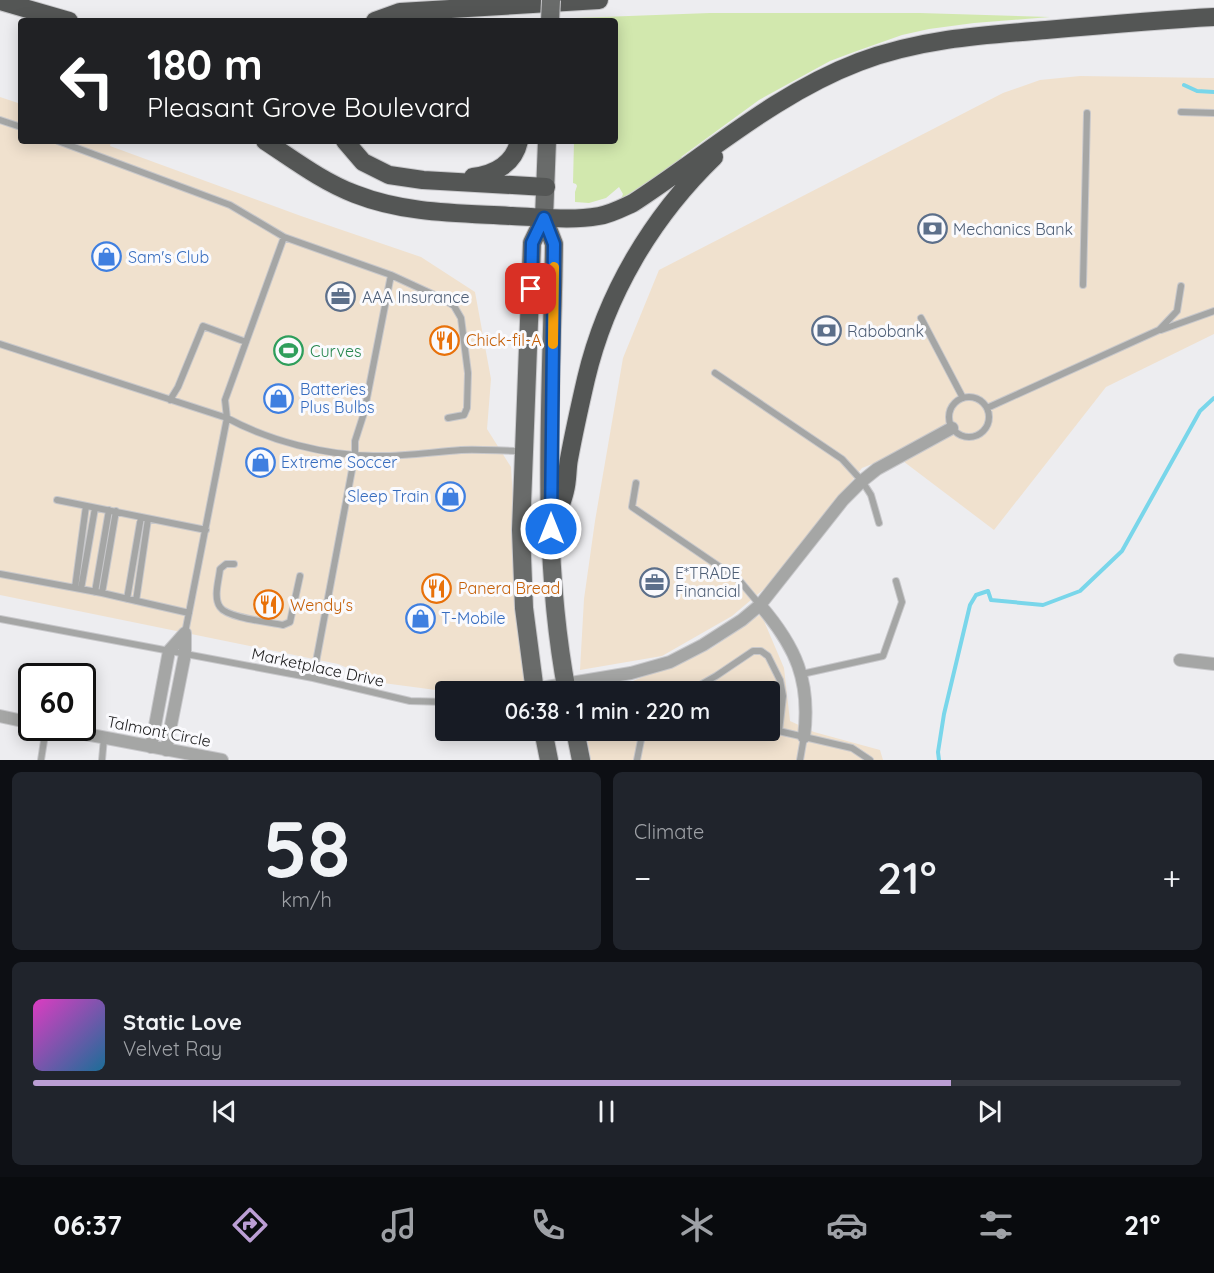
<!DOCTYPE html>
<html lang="en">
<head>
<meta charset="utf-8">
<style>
  body { margin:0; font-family:Quicksand,sans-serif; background:#20242c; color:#f1f3f6; height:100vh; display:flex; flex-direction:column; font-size:22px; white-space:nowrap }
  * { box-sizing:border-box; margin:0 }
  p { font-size:20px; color:#9ea1a6 }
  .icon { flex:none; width:33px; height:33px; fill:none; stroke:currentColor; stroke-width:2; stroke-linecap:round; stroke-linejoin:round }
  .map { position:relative; height:760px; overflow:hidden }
  .details { display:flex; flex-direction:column; gap:12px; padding:12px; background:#0d0f14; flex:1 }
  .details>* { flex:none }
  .hud { position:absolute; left:18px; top:18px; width:600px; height:126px; border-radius:6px; box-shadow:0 3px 15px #0003; background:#202124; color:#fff; overflow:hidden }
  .speed { position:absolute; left:18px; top:663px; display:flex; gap:12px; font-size:30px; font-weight:700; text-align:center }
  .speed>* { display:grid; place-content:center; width:78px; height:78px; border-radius:50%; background:#171b24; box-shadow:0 3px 15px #0003; line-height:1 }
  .speed .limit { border:3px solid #111; border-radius:9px; background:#fff; color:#111 }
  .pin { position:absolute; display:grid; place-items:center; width:51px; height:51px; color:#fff; margin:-26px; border-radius:12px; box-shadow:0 3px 9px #0006 }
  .me { position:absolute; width:66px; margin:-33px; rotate:0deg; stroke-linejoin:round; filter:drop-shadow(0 0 4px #0008) }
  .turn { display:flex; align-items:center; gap:21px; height:126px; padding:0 30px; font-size:27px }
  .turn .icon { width:78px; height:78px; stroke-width:2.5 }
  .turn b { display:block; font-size:42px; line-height:51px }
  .big { font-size:45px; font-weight:600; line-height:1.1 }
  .details .card { flex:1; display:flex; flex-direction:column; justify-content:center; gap:9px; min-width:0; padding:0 21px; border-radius:9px; background:#20242c }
  .details .dial { align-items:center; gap:0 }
  .dial b { font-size:78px; line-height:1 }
  .song { display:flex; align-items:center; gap:18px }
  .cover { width:72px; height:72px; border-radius:9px; background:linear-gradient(135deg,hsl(310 70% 55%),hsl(200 70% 35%)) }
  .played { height:6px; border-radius:3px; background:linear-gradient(90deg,#bb9ed4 80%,#363941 80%) }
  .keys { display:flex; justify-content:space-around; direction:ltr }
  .heat { display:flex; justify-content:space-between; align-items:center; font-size:33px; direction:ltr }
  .details .tiles { flex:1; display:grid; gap:12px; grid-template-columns:1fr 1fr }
  .card:last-child { grid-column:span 2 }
  .trip { position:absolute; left:435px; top:681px; width:345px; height:60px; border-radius:6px; background:#171b24; box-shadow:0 3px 15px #0003; font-weight:600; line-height:60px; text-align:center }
  .dock { display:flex; height:96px; justify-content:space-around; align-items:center; background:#090b0e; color:#9ea1a6 }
  .dock .icon { width:42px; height:42px }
  .dock .selected { color:#bb9ed4 }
  .dock b { font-size:27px; color:#f1f3f6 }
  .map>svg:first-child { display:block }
  .commercial { fill:#f0e1ce }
  .green { fill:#d2e8ae }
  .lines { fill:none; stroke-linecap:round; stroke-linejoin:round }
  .stream { stroke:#79d6ea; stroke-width:4 }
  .lane-casing { stroke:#c8c8cb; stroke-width:8 }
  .street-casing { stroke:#c8c8cb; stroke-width:14 }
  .primary-casing { stroke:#c8c8cb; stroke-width:20 }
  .highway-casing { stroke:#c8c8cb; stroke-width:20 }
  .lane { stroke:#a5a6a5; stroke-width:6 }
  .street { stroke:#a5a6a5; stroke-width:12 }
  .primary { stroke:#696b6a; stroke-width:18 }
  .highway { stroke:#545655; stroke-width:18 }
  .primary-bridge-casing { stroke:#c8c8cb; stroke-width:20; stroke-linecap:butt }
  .primary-bridge { stroke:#696b6a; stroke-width:18 }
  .route-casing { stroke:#114b97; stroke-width:15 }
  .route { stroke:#1a73e8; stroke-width:10 }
  .slow { stroke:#f59e0b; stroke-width:10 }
  .labels { text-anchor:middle; stroke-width:6; stroke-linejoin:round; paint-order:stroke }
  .service-label { font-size:16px; fill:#4e5e75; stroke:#fafafd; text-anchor:start }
  .shop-label { font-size:16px; fill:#366cbe; stroke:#fafafd; text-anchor:start }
  .food-label { font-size:16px; fill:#c56008; stroke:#fafafd; text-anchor:start }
  .leisure-label { font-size:16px; fill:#27864d; stroke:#fafafd; text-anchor:start }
  .street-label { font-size:16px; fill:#202021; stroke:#fafafd }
</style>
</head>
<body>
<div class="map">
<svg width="1214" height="760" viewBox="0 0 1214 760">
  <rect width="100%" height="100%" fill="#ededf0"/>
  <path class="commercial" d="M 1080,76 L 1214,78 L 1214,334 L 1106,387 L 994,530 L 895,455 L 862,468 L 770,584 L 732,616 L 662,656 L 580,670 L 584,599 L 595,521 L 623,358 L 659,270 L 1003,93 L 1040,80 Z
    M 0,97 L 21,104 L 21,141 L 111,141 L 110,146 L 301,216 L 421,257 L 475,292 L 491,379 L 487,429 L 511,467 L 524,682 L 451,692 L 383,683 L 338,664 L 0,595 Z
    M 761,614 L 784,668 L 790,721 L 814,732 L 880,750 L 883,760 L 591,760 L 586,731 L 770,730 L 770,692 L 579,692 L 633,681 L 712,648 Z"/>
  <path class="green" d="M 710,13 L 920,13 L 1050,17 L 974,23 L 929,29 L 902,35 L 854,52 L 830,61 L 759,100 L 681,157 L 684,159 L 624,197 L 621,199 L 623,194 L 619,187 L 606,198 L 589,203 L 575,202 L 575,192 L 577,186 L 576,184 L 573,183 L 574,141 L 615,141 L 615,21 L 575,21 L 575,18 Z"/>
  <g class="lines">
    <path class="stream" d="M 1184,85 L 1197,91 L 1214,92
      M 939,760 L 938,752 L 944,714 L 970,605 L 976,595 L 988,591 L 991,600 L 1043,605 L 1080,591 L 1122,551 L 1200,411 L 1214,398"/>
    <defs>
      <path id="lane" d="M 1181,112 L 1214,113
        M 0,120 L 21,127
        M 58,141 L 230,205 L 284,237 L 391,275 L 443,299 L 454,306 L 461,318 L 468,373 L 467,408 L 464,415 L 448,418
        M 1083,285 L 1087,113
        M 921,318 L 963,398
        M 1161,330 L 1214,311
        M 0,344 L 227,418 C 270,441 324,455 373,456 C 402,457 432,452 461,450 C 481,449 501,451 521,451
        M 715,373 L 842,459 L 862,481 L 871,495 L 879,523
        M949 417a20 20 0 1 1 40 0a20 20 0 1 1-40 0Z
        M 170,400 L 178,387 L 203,326 L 246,342
        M 987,408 L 1159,330 L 1177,311 L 1181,286
        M 636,483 L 632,507 L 739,580 L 760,605
        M 57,500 L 206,530
        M 234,564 L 226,564 L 220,569 C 219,580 213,597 220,607 C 227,618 269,622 283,625 L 290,622 L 300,576
        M 0,574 L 102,593 L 189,613
        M 75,588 L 86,506
        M 81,589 L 95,508
        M 95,592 L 109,510
        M 102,593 L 116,511
        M 127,599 L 141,517
        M 136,601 L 148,519
        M 0,619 L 313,678 L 410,701 L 446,702
        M 185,633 L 227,418 L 225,400 L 284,237
        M 802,674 L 883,656 L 902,602 L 896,581
        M 313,678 L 355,454 L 355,441 L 364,413 L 391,275
        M 517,692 L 531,689
        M 688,692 L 716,676 L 753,651 L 761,651 L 768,656 L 780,680 L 783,696 L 779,731
        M 770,729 L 852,748 L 870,760
        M 41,760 L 46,728
        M 102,760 L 104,738
        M 637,760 L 643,730
        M 800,760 L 804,737"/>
      <path id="street" d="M 760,605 C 796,647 811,681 804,737
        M 1180,660 L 1214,664
        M 535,689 L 631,673 L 670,662 L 703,645 L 742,620 L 760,605 L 843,500 L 862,481 L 877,469 L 952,428
        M 0,716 L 32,723
        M 54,728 L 222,760
        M 151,747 L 169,651 L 185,633
        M 166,750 L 185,654 L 185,633"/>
      <path id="primary" d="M 544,218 L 554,244 C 552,392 539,546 567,692
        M 535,692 L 524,608 L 521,530 L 532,243 L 544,218 L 547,141
        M 543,730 L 549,760
        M 575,730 L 581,760"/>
      <path id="highway" d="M 0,1 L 69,21
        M 375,21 L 400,12 L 599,0
        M 265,141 C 294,160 323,182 355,194 C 406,214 459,213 512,216 C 541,217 570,221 599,216 C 611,214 622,208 633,203 C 707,155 775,94 859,62 C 920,39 983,35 1046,30 C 1102,25 1158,20 1214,17
        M 345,141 L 363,162 L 389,175 L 423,180 L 546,187
        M 473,177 C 495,174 514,164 519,141
        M 551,529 C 556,517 562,504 565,491 C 568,480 567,469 569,459 C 574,432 580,405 586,379 C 606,294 652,217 714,157"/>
    </defs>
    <use href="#lane" class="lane-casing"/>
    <use href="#street" class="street-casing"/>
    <use href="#primary" class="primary-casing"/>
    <use href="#highway" class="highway-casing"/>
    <use href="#lane" class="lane"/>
    <use href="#street" class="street"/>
    <use href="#primary" class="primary"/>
    <use href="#highway" class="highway"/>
    <defs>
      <path id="primary-bridge" d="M 550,21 L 551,0"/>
    </defs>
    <use href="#primary-bridge" class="primary-bridge-casing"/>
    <use href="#primary-bridge" class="primary-bridge"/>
  </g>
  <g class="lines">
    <defs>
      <path id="route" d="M 531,289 L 532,243 L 544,218 L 554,244 L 551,529"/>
    </defs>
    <use href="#route" class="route-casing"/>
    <use href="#route" class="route"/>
    <path class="slow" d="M 553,344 L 554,267"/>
  </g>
  <defs>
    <symbol id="bank-ring" viewBox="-11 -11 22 22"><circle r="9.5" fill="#fafafd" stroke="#5c6f8a" stroke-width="1.5"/><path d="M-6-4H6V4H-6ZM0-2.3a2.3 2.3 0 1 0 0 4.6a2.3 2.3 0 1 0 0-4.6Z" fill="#5c6f8a"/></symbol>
    <symbol id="shop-ring" viewBox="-11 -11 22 22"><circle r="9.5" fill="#fafafd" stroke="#3f7fe0" stroke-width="1.5"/><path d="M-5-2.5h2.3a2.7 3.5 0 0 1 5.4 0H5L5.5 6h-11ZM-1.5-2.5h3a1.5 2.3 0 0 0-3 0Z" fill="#3f7fe0"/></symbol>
    <symbol id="office-ring" viewBox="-11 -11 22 22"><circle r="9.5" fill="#fafafd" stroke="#5c6f8a" stroke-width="1.5"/><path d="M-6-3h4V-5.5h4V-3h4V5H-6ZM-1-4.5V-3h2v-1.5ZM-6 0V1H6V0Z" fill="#5c6f8a"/></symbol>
    <symbol id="restaurant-ring" viewBox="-11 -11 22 22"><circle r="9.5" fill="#fafafd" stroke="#e8710a" stroke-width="1.5"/><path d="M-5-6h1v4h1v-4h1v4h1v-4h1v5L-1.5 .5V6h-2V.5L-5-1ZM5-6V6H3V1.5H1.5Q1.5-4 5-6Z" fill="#e8710a"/></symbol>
    <symbol id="stadium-ring" viewBox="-11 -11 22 22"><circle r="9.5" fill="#fafafd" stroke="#2e9e5b" stroke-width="1.5"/><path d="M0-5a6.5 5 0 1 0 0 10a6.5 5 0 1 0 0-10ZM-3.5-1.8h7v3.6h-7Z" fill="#2e9e5b"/></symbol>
  </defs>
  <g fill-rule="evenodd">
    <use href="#bank-ring" x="916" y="212" width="33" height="33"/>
    <use href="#shop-ring" x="90" y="240" width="33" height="33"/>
    <use href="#office-ring" x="324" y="280" width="33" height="33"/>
    <use href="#bank-ring" x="810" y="314" width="33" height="33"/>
    <use href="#restaurant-ring" x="428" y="324" width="33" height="33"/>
    <use href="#stadium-ring" x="272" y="334" width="33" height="33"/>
    <use href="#shop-ring" x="262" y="382" width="33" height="33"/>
    <use href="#shop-ring" x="244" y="446" width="33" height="33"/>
    <use href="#shop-ring" x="434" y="480" width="33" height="33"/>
    <use href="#office-ring" x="638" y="566" width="33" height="33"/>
    <use href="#restaurant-ring" x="420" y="572" width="33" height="33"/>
    <use href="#restaurant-ring" x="252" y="588" width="33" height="33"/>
    <use href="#shop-ring" x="404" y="602" width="33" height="33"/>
  </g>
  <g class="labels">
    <g class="service-label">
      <text x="953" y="235">Mechanics Bank</text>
      <text x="362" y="303">AAA Insurance</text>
      <text x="847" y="337">Rabobank</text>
      <text x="675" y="579">E*TRADE<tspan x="675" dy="18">Financial</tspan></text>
    </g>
    <g class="shop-label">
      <text x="128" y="263">Sam's Club</text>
      <text x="300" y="395">Batteries<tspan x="300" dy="18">Plus Bulbs</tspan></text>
      <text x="281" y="468">Extreme Soccer</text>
      <text x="429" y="502" text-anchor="end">Sleep Train</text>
      <text x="441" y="624">T-Mobile</text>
    </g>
    <g class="food-label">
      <text x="466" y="346">Chick-fil-A</text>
      <text x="458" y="594">Panera Bread</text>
      <text x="290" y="611">Wendy's</text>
    </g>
    <g class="leisure-label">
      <text x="310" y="357">Curves</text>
    </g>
    <g class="street-label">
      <text transform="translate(318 667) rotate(12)" y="6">Marketplace Drive</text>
      <text transform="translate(159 731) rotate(11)" y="6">Talmont Circle</text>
    </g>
  </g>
</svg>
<div class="speed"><div class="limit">60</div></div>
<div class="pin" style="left:531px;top:289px;background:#d93025"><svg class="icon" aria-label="arrive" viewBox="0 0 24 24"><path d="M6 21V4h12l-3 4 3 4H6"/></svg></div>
<svg class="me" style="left:551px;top:529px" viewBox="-20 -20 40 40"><circle r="17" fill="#1a73e8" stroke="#fff" stroke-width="3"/><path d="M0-11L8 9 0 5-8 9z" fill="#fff"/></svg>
<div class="trip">06:38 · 1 min · 220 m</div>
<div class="hud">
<div class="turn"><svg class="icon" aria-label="left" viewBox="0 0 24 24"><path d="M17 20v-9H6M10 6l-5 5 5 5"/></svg><div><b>180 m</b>Pleasant Grove Boulevard</div></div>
</div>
</div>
<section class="details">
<div class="tiles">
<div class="card dial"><b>58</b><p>km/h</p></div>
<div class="card"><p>Climate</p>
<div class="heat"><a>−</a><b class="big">21°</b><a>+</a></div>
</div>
<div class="card">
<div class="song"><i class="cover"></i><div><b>Static Love</b><p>Velvet Ray</p></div></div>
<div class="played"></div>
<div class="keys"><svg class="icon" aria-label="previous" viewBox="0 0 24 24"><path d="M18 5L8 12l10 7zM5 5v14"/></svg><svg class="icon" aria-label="pause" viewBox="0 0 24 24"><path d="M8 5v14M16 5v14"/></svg><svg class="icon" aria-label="next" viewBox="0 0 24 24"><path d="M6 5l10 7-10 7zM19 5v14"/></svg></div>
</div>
</div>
</section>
<nav class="dock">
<b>06:37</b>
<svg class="icon selected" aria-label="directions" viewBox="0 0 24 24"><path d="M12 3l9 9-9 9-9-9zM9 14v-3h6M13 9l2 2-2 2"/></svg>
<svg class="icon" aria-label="music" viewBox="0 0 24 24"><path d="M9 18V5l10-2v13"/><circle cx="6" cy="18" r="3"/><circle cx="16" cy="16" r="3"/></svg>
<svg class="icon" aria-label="phone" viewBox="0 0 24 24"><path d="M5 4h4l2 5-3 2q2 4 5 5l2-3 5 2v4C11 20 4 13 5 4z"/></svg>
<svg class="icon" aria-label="climate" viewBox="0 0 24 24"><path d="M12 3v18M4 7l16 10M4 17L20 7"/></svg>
<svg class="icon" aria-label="car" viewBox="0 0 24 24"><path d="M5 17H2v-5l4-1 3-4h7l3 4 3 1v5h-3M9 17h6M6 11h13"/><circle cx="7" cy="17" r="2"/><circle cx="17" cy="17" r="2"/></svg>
<svg class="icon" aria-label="filters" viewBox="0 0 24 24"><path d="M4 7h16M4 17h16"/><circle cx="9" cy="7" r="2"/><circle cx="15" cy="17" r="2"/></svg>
<b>21°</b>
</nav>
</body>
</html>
